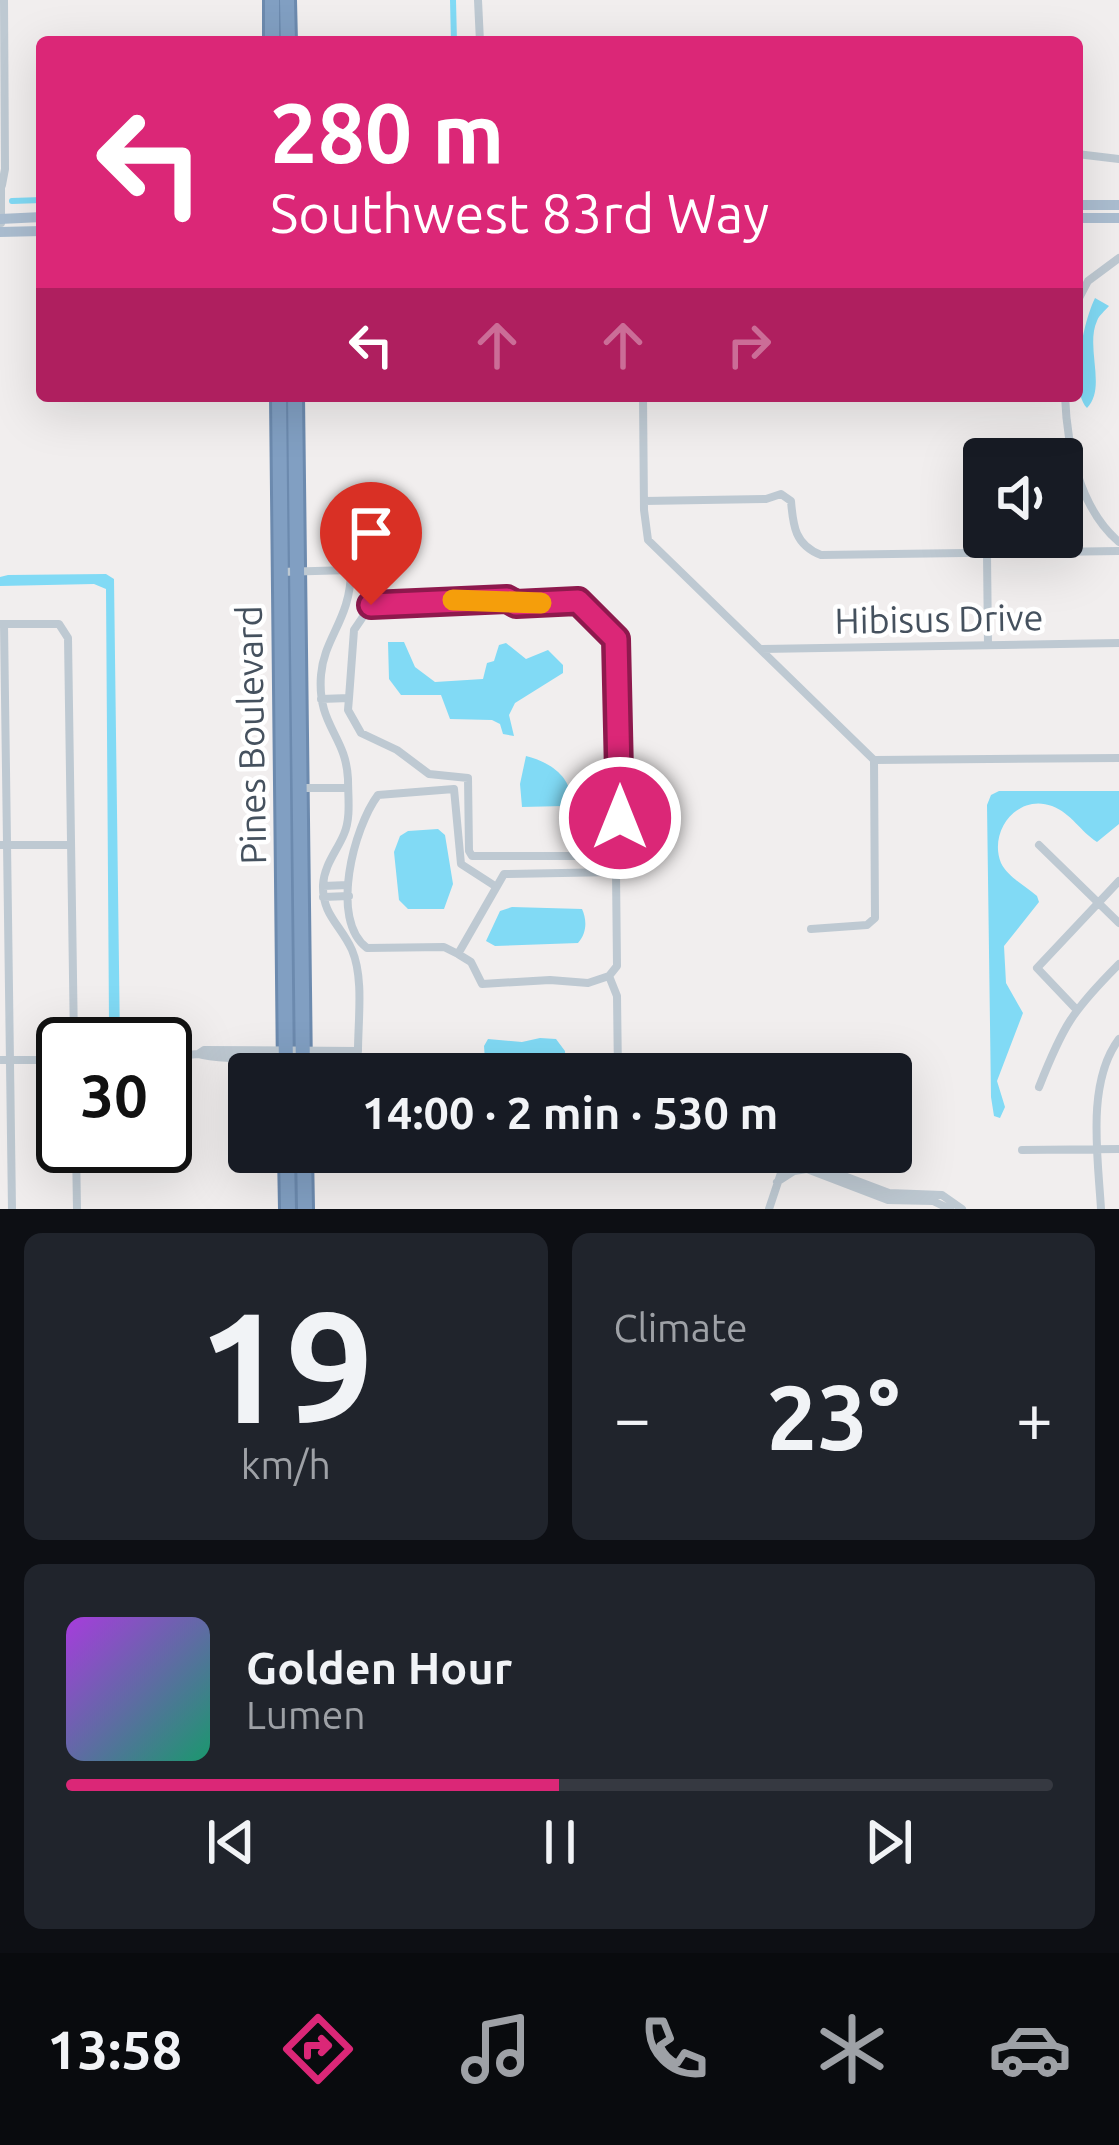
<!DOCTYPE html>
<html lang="en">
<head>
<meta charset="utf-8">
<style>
  body { margin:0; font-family:Ubuntu,sans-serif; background:#20242c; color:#f1f3f6; height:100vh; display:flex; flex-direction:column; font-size:45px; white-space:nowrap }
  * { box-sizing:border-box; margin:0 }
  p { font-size:39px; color:#9ea1a6 }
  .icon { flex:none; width:66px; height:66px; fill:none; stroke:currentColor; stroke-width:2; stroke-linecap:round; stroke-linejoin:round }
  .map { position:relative; height:1209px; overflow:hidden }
  .side { display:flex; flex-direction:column; gap:24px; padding:24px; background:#0d0f14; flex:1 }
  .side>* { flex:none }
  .top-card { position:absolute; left:36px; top:36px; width:1047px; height:366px; border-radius:12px; box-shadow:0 12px 48px #0002; background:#db2777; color:#fff; overflow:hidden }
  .controls { position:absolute; left:963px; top:438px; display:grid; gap:24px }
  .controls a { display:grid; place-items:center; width:120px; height:120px; border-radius:12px; background:#171b24; box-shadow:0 12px 48px #0002; font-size:60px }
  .speed { position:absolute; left:36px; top:1017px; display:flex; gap:24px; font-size:60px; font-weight:700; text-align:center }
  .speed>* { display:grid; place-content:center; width:156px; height:156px; border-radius:50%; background:#171b24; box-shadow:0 12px 48px #0002; line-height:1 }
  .speed .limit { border:6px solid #111; border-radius:18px; background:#fff; color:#111 }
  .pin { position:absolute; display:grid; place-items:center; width:102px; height:102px; color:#fff; margin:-123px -51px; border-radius:50% 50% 50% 0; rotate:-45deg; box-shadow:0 0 12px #0007 }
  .pin .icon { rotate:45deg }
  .me { position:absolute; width:132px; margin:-66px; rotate:0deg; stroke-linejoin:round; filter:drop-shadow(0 0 9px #0008) }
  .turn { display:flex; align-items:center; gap:42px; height:252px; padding:0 36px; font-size:54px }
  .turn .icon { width:156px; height:156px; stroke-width:2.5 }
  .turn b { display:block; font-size:84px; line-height:102px }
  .lanes { display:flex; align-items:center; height:114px; padding:0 36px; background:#0003; justify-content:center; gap:60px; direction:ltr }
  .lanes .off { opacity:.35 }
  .big { font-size:90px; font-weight:600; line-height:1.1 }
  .side .card { flex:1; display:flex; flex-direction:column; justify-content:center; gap:18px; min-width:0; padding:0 42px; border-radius:18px; background:#20242c }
  .side .dial { align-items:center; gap:0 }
  .dial b { font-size:156px; line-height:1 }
  .song { display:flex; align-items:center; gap:36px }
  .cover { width:144px; height:144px; border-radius:18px; background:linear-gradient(135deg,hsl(280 70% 55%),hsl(160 70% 35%)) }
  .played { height:12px; border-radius:6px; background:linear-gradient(90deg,#db2777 50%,#363941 50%) }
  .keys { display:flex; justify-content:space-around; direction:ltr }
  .heat { display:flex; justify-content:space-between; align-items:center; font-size:66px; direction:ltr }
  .side .tiles { flex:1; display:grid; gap:24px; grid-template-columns:1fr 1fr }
  .card:last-child { grid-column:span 2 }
  .trip { position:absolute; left:228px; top:1053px; width:684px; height:120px; border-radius:12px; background:#171b24; box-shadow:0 12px 48px #0002; font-weight:600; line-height:120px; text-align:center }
  .dock { display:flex; height:192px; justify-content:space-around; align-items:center; background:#090b0e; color:#9ea1a6 }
  .dock .icon { width:84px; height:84px }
  .dock .on { color:#db2777 }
  .dock b { font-size:54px; color:#f1f3f6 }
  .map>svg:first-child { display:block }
  .water { fill:#81daf5 }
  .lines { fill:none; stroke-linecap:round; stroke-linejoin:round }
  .canal { stroke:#81daf5; stroke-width:6 }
  .highway-casing { stroke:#6c8aae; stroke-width:20 }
  .minor { stroke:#bec9d2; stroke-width:8 }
  .major { stroke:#abbdd0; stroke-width:10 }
  .highway { stroke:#819fc2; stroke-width:14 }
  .route-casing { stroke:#8e194d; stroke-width:30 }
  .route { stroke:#db2777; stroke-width:21 }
  .slow { stroke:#f59e0b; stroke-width:21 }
  .labels { text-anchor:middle; stroke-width:9; stroke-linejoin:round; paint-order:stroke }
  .street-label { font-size:36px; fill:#45515e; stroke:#fff }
</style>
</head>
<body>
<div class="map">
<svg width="1119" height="1209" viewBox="0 0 1119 1209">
  <rect width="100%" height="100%" fill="#f1eeee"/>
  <path class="water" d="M 1095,298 L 1109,306 C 1105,311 1099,315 1097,321 C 1085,347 1107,388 1087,408 C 1069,390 1083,322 1095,298 Z
    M 106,574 L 114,579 L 120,1044 L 110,1044 L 109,1022 L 106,589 L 94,584 L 0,586 L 0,577 L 8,575 Z
    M 388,642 L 404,642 L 415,667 L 435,682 L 483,679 L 487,663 L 494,661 L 499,645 L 506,643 L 526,659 L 548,650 L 563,665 L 563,673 L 515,703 L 509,715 L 514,736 L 503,734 L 500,724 L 492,720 L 450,719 L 441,695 L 401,695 L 389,679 Z
    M 526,756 C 548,761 573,777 570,801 L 564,806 L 522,807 L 520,784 Z
    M 999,791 L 1119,791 L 1119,824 L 1097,842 C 1081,832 1071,813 1052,806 C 1018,793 988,831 1001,863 C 1008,877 1025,886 1037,896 L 1039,902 L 1004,946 L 1006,983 L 1023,1013 L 997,1081 L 1005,1107 L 1000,1118 L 994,1116 L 991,1097 L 987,805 L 991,795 Z
    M 438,829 L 445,835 L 453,884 L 444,909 L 408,909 L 399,900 L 394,852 L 400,836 L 408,831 Z
    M 512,907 L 582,909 C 587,920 587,933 578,943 L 495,946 L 486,941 L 500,911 Z
    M 540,1038 L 556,1039 L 565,1051 L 566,1074 L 486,1074 L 484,1046 L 488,1039 L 522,1042 Z"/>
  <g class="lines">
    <path class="canal" d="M 453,0 L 454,42
      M 12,201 L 42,200"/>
    <defs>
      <path id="highway" d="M 272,0 L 272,42
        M 287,0 L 288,42
        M 279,396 L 286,1074
        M 295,396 L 303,1074
        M 287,1152 L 288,1209
        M 304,1152 L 305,1209"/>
    </defs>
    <use href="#highway" class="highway-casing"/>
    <path class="minor" d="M 478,0 L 480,42
      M 1077,154 L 1119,159
      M 1,184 L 1,223
      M 2,185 L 5,169 L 4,0
      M 1077,302 L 1088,281 L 1119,258
      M 643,396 L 644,510 L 648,540 L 874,760
      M 1065,396 C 1067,446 1079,508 1119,542
      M 644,501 L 766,499 L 781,494 L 791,501 C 793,526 795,545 821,555 L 1119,551
      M 987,554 L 988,645
      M 279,572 L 351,570 C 351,619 324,637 321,675 C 317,726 346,735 348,779 C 348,797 351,818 344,834 C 337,851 324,865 323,885 C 322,915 341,925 352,950 C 364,978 358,1020 358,1051
      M 1,624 L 59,624 L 68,638 L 74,1044
      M 4,624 L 12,1209
      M 761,649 L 1119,643
      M 321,699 L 349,698 L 348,710 L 361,733 L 397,750 L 429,774 L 468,778 L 469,851 L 472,856 L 611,856 L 620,848 L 616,639 L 578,601 L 516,604 L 507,600 L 371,605 L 354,630 L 349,698
      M 875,760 L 1119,758
      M 301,788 L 348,788
      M 0,845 L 70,845
      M 1039,845 L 1119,923
      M 323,886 L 348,885
      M 495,886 L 461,864 L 454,789 L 378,795 C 354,827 329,920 367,948 L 444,947 L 458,954 L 504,874 L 616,872 L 617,966 L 609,976 L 617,996 L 618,1074
      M 323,897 L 349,896
      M 811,929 L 867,925 L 875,918 L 874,760
      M 458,954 L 471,962 L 482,984 L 550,980 L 588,983 L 609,976
      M 1075,1008 L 1037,968 L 1119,881
      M 198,1054 C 221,1061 337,1062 357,1052
      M 165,1057 L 198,1054 L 204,1050 L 358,1051
      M 0,1060 L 63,1060
      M 1039,1087 C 1063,1026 1072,1011 1119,964
      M 76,1146 L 77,1209
      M 1022,1150 L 1119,1149
      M 777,1182 L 794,1171 L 807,1169 L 888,1200 L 933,1201 L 950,1209
      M 769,1209 L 781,1173 L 807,1162 L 889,1193 L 942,1195 L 962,1209
      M 1101,1209 C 1098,1157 1086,1083 1119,1039"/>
    <path class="major" d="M 1077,205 L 1119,205
      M 1077,218 L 1119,218
      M 0,219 L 42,217
      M 0,232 L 42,231"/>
    <use href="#highway" class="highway"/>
  </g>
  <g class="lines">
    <defs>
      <path id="route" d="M 371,605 L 507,599 L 516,604 L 578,601 L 616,639 L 620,818"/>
    </defs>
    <use href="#route" class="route-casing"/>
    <use href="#route" class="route"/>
    <path class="slow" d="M 453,600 L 541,603"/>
  </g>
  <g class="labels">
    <g class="street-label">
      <text transform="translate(939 619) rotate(-1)" y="13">Hibisus Drive</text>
      <text transform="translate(251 735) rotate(-91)" y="13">Pines Boulevard</text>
    </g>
  </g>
</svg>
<div class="controls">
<a><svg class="icon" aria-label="sound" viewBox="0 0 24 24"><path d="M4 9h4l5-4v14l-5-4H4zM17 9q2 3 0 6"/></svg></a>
</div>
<div class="speed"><div class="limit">30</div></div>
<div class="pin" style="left:371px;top:605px;background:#d93025"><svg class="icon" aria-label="arrive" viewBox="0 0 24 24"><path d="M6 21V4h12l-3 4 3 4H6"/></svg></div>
<svg class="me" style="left:620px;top:818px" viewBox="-20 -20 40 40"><circle r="17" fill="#db2777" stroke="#fff" stroke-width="3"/><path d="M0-11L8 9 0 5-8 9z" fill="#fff"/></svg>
<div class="trip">14:00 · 2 min · 530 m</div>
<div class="top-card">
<div class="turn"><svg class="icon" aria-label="left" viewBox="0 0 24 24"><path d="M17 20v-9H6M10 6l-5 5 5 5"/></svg><div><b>280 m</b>Southwest 83rd Way</div></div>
<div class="lanes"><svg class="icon" aria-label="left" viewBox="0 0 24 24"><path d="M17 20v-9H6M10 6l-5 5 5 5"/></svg><svg class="icon off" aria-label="ahead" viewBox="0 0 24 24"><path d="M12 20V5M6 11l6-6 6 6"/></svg><svg class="icon off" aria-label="ahead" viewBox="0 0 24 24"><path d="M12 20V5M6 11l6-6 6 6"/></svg><svg class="icon off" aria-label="right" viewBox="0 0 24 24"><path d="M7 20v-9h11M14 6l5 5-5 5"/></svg></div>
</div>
</div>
<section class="side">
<div class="tiles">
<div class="card dial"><b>19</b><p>km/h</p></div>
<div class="card"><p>Climate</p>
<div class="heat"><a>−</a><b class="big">23°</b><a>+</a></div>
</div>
<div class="card">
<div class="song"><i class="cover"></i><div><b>Golden Hour</b><p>Lumen</p></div></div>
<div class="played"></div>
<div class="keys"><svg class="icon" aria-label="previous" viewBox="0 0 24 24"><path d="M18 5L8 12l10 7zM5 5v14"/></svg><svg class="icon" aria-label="pause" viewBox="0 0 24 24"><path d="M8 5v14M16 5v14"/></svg><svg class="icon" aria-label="next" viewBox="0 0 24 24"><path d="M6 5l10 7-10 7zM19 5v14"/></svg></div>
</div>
</div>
</section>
<nav class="dock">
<b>13:58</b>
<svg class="icon on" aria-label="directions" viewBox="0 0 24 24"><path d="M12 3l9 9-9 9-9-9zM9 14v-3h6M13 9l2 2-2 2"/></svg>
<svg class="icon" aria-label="music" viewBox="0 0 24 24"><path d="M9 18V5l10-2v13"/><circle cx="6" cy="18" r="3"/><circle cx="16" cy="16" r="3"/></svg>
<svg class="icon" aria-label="phone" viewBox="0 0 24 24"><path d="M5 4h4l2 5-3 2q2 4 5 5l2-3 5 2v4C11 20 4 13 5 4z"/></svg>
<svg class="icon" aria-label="climate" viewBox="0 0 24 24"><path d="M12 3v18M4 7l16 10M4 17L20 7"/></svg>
<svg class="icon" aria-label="car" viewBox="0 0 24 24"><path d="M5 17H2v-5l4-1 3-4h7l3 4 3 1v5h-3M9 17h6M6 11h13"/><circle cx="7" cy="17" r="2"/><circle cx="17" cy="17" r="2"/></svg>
</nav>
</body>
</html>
